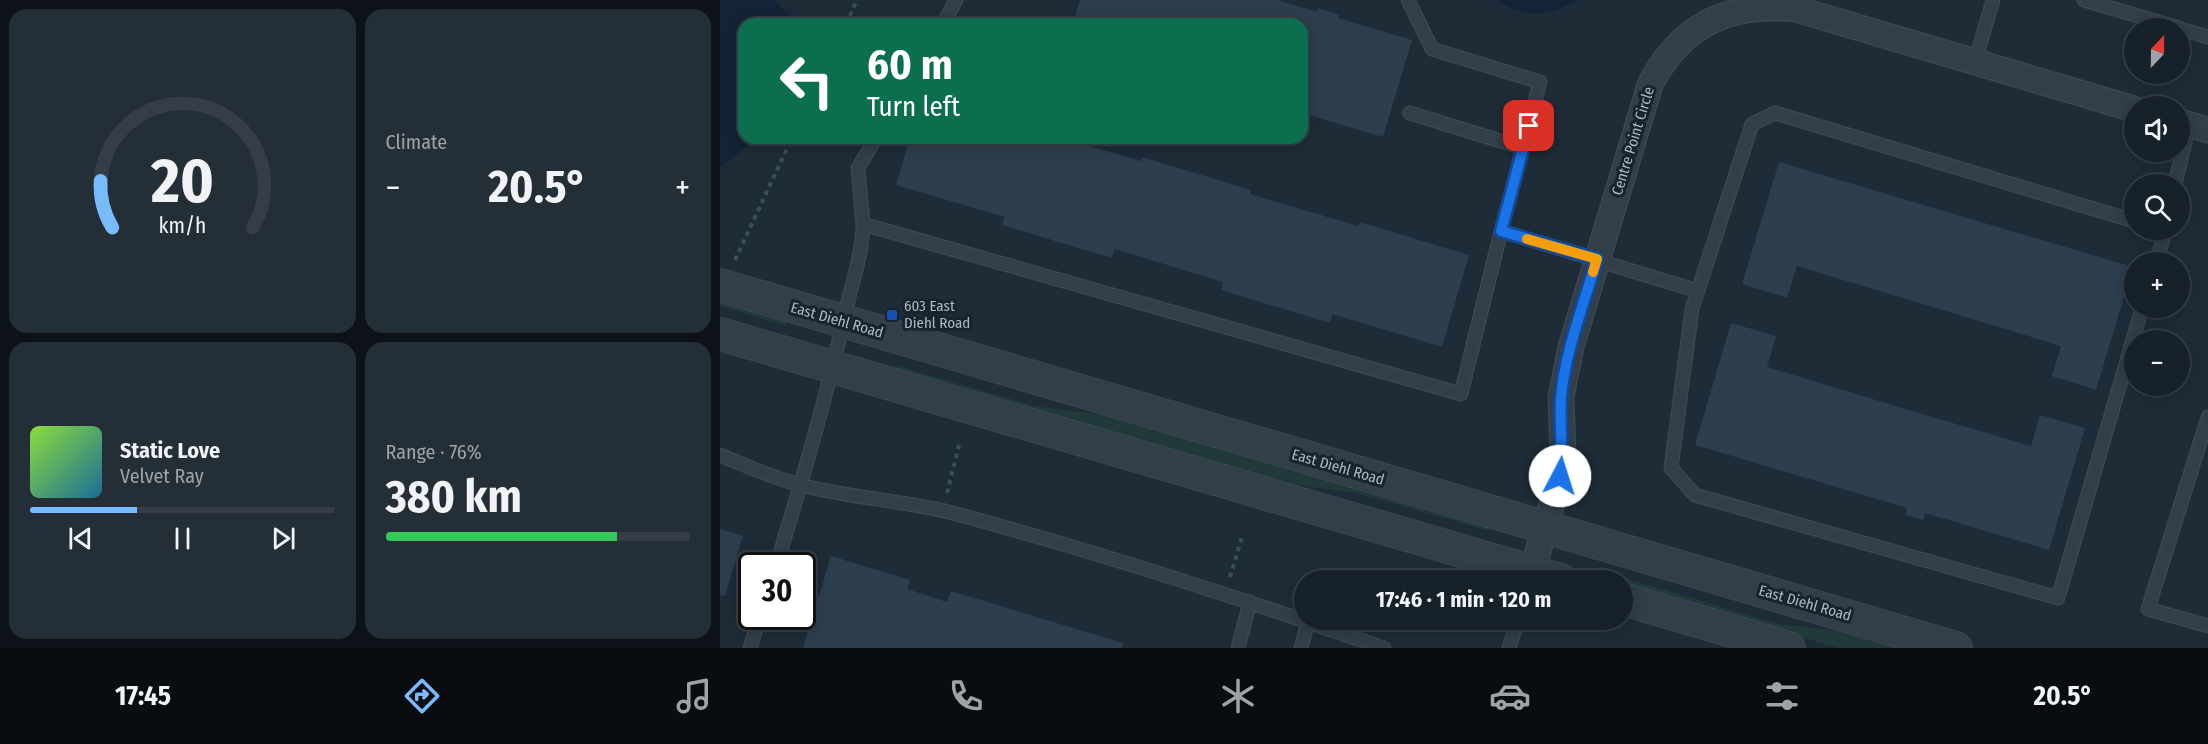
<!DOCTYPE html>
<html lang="en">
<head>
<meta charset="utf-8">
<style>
  body { margin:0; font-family:"Fira Sans Condensed",sans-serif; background:#232e36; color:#f1f3f6; height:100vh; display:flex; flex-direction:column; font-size:22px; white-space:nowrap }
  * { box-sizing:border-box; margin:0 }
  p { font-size:20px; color:#9ea3a8 }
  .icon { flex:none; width:33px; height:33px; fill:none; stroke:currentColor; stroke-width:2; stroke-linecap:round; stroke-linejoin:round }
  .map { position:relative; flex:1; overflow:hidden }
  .sheet { display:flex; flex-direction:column; gap:9px; padding:9px; background:#0c1217; width:720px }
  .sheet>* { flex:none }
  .hud { position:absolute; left:18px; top:18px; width:570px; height:126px; border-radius:18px; box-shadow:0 3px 15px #0003,0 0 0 2px #353e47; background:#0b6e4f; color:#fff; overflow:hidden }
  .needle { width:39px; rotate:22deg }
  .buttons { position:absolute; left:1404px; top:18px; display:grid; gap:12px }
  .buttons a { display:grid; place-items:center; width:66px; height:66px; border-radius:50%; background:#16212a; box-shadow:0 3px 15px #0003,0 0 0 2px #353e47; font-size:30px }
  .speed { position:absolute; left:18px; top:552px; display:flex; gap:12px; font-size:30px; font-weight:700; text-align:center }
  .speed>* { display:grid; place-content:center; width:78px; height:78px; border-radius:50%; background:#16212a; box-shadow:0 3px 15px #0003,0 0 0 2px #353e47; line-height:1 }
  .speed .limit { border:3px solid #111; border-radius:9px; background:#fff; color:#111 }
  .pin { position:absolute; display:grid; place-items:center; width:51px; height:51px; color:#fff; margin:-26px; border-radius:12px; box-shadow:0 3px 9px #0006 }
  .me { position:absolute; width:66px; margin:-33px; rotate:5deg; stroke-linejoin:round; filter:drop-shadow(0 0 4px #0008) }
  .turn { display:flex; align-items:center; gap:21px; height:126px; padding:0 30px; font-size:27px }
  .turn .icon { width:78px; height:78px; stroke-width:2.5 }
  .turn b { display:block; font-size:42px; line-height:51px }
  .big { font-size:45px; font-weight:700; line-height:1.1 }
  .sheet .tile { flex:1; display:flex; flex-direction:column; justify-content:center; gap:9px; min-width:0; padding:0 21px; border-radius:18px; background:#232e36 }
  .sheet .dial { align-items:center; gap:0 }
  .dial svg { height:156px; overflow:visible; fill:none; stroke:#353e47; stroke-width:7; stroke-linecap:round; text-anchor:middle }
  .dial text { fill:#f1f3f6; stroke:none }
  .song { display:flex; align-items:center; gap:18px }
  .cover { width:72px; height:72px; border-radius:9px; background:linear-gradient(135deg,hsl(90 70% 55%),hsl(200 70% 35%)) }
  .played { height:6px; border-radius:3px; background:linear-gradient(90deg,#78bcfe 35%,#353e47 35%) }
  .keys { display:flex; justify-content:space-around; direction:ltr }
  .heat { display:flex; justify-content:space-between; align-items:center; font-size:33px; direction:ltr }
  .charge { height:9px; border-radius:4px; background:linear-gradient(90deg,#34c759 76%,#353e47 0) }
  .sheet .tiles { flex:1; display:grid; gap:9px; grid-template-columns:repeat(2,1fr) }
  .trip { position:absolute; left:574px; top:570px; width:339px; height:60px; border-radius:30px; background:#16212a; box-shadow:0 3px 15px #0003,0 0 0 2px #353e47; font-weight:700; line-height:60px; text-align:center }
  .tab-bar { display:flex; height:96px; justify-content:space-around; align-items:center; background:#090d11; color:#9ea3a8 }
  .tab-bar .icon { width:42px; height:42px }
  .tab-bar .on { color:#78bcfe }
  .tab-bar b { font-size:27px; color:#f1f3f6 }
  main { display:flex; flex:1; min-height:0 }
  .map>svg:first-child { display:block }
  .green { fill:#203939 }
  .water { fill:#122435 }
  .building { fill:#2d3e4c }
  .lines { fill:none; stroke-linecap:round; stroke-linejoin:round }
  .service-casing { stroke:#3b4751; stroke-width:15 }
  .minor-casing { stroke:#3b4751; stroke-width:27 }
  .tertiary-casing { stroke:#3b4751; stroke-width:34 }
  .path { stroke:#395150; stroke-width:4; stroke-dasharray:4.5 4.5; stroke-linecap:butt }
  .service { stroke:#323e48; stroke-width:12 }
  .minor { stroke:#323e48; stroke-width:24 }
  .tertiary { stroke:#323e48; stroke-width:32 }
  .route-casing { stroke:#114b97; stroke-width:15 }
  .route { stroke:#1a73e8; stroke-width:10 }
  .slow { stroke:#f59e0b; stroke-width:10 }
  .transit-dot { fill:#1a4fb4; stroke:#18232c; stroke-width:2 }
  .labels { text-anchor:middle; stroke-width:6; stroke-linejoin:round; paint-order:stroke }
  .street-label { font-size:15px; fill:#acb9c5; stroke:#18232c }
  .poi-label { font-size:15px; fill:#acb9c5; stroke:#18232c; text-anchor:start }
</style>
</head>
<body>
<main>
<section class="sheet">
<div class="tiles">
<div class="tile dial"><svg viewBox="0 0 100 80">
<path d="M14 69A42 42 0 1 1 86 69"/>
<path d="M14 69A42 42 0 0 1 8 45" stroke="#78bcfe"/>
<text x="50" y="56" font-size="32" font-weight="700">20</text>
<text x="50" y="72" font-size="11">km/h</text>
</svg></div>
<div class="tile"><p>Climate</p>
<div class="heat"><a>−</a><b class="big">20.5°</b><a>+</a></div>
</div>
<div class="tile">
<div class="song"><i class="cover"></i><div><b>Static Love</b><p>Velvet Ray</p></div></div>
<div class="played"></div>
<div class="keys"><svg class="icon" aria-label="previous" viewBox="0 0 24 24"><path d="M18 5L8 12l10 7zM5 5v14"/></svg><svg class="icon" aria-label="pause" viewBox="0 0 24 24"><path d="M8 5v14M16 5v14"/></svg><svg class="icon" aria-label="next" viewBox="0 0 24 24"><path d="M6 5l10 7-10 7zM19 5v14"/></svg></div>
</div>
<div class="tile"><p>Range · 76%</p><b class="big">380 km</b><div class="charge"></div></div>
</div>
</section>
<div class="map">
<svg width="1488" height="648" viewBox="0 0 1488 648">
  <rect width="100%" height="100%" fill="#1e2c38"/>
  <path class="green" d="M 0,299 L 68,319 L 66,326 L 0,306 Z
    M 178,366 L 315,406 L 400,417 L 771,525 L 769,531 L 636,493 L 547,481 L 175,371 Z
    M 882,571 L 1059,624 L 1136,633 L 1188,648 L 1118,648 L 903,585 L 903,580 L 881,578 Z"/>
  <path class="water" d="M 0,0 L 55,0 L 78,24 L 24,24 L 24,138 L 31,138 L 26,147 L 0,168 Z
    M 777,0 L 857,0 C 830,16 804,19 777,0 Z"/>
  <path class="building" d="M 360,0 L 557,0 L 597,12 L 598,8 L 619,15 L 618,18 L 692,40 L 663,137 L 582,113 L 582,24 L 353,24 Z
    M 190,138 L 340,138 L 421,161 L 422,157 L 531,190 L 530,194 L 638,226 L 640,222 L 749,255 L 722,347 L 612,314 L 610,323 L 501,290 L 503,282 L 395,249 L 392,258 L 282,225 L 285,217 L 176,185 Z
    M 1059,162 L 1413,267 L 1376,390 L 1332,376 L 1341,346 L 1196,302 L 1077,266 L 1067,298 L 1022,284 Z
    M 1011,323 L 1056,336 L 1047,367 L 1192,411 L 1311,446 L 1320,415 L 1365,428 L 1329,550 L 1205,513 L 1203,520 L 1185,515 L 1187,508 L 975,445 Z
    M 0,529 L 23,536 L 5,596 L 0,595 Z
    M 111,556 L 190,580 L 187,589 L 227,602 L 231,591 L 403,643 L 402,648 L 83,648 Z"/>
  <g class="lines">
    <defs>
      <path id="service" d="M 688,0 L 712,49 L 820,82 L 781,231
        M 1364,0 L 1459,28
        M 223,24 L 236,0
        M 1460,29 L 1488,37
        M 1255,62 L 1273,0
        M 690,113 L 803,148
        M 1455,184 L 1469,125
        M 1414,221 L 1055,113 L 1032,124 L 972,309 L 951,468 L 975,495 L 1338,598 L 1422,308
        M 143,224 L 138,168 L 156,138
        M 1436,262 L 1446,230 L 1443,230
        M 1488,417 L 1428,609 L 1488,626
        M 0,455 C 26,466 53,478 81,485 C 129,498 180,500 229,512 C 376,551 520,598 664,648
        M 56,566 C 81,485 105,404 123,322 C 130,289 142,258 143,224 L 741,394 L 781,231 L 978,291
        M 30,648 L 40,616
        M 518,648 L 530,602
        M 581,648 L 588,622
        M 789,648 L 798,620"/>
      <path id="minor" d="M 1460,122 L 1488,130
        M 812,572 L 840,476 L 843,456 L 841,397 L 851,347 L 930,85 C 960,25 1010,2 1076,9 L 1414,109"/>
      <path id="tertiary" d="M 0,285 L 1236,648
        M 0,334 L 841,580
        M 903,599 L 1069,648"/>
    </defs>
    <use href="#service" class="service-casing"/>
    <use href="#minor" class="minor-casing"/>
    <use href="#tertiary" class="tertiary-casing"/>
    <path class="path" d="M 126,24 L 137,0
      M 15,260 L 72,138
      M 227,493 L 240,441
      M 510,577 L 522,537
      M 639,580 L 641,573"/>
    <use href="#service" class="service"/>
    <use href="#minor" class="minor"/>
    <use href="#tertiary" class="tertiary"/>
  </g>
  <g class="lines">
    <defs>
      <path id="route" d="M 809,126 L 781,231 L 877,259 C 864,304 845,351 841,398 C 839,424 844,450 840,476"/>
    </defs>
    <use href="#route" class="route-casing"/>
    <use href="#route" class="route"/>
    <path class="slow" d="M 807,239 L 877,259 L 873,272"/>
  </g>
  <rect class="transit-dot" x="166" y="309" width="12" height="12" rx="3"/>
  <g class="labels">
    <g class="street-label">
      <text transform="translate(913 141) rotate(-73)" y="5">Centre Point Circle</text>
      <text transform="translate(117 320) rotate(16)" y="5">East Diehl Road</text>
      <text transform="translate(618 467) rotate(16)" y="5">East Diehl Road</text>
      <text transform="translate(1085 603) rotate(16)" y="5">East Diehl Road</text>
    </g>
    <g class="poi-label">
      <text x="184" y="311">603 East<tspan x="184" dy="17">Diehl Road</tspan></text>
    </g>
  </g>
</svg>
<div class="buttons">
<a><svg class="needle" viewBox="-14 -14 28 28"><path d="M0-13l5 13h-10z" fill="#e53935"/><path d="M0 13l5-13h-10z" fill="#9ea3a8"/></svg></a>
<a><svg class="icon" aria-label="sound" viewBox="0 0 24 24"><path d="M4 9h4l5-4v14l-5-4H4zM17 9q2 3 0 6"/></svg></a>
<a><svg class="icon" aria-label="search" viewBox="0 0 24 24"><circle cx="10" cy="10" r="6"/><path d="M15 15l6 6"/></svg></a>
<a>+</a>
<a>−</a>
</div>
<div class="speed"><div class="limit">30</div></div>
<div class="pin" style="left:809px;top:126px;background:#d93025"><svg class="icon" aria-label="arrive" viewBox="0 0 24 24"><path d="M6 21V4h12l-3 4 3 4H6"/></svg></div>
<svg class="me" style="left:840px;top:476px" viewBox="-20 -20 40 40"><circle r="19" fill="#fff"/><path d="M0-13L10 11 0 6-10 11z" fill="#1a73e8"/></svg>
<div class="trip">17:46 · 1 min · 120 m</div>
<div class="hud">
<div class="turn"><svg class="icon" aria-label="left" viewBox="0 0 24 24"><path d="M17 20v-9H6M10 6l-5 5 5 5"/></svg><div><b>60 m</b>Turn left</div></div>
</div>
</div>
</main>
<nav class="tab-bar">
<b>17:45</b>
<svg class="icon on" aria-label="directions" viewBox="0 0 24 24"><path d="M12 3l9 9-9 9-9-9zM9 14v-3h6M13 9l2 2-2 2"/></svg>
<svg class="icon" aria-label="music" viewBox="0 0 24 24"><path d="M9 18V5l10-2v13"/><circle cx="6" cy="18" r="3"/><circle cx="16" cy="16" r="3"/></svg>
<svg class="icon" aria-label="phone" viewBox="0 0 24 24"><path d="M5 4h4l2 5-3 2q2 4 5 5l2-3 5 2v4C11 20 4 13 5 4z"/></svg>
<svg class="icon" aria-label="climate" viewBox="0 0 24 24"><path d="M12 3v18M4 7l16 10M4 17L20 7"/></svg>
<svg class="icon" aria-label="car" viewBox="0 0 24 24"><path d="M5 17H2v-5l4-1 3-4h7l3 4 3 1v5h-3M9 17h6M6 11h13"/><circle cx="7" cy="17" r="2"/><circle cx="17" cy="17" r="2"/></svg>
<svg class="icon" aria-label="filters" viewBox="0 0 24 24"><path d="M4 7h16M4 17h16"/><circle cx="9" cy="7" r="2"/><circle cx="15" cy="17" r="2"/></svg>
<b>20.5°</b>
</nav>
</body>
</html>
